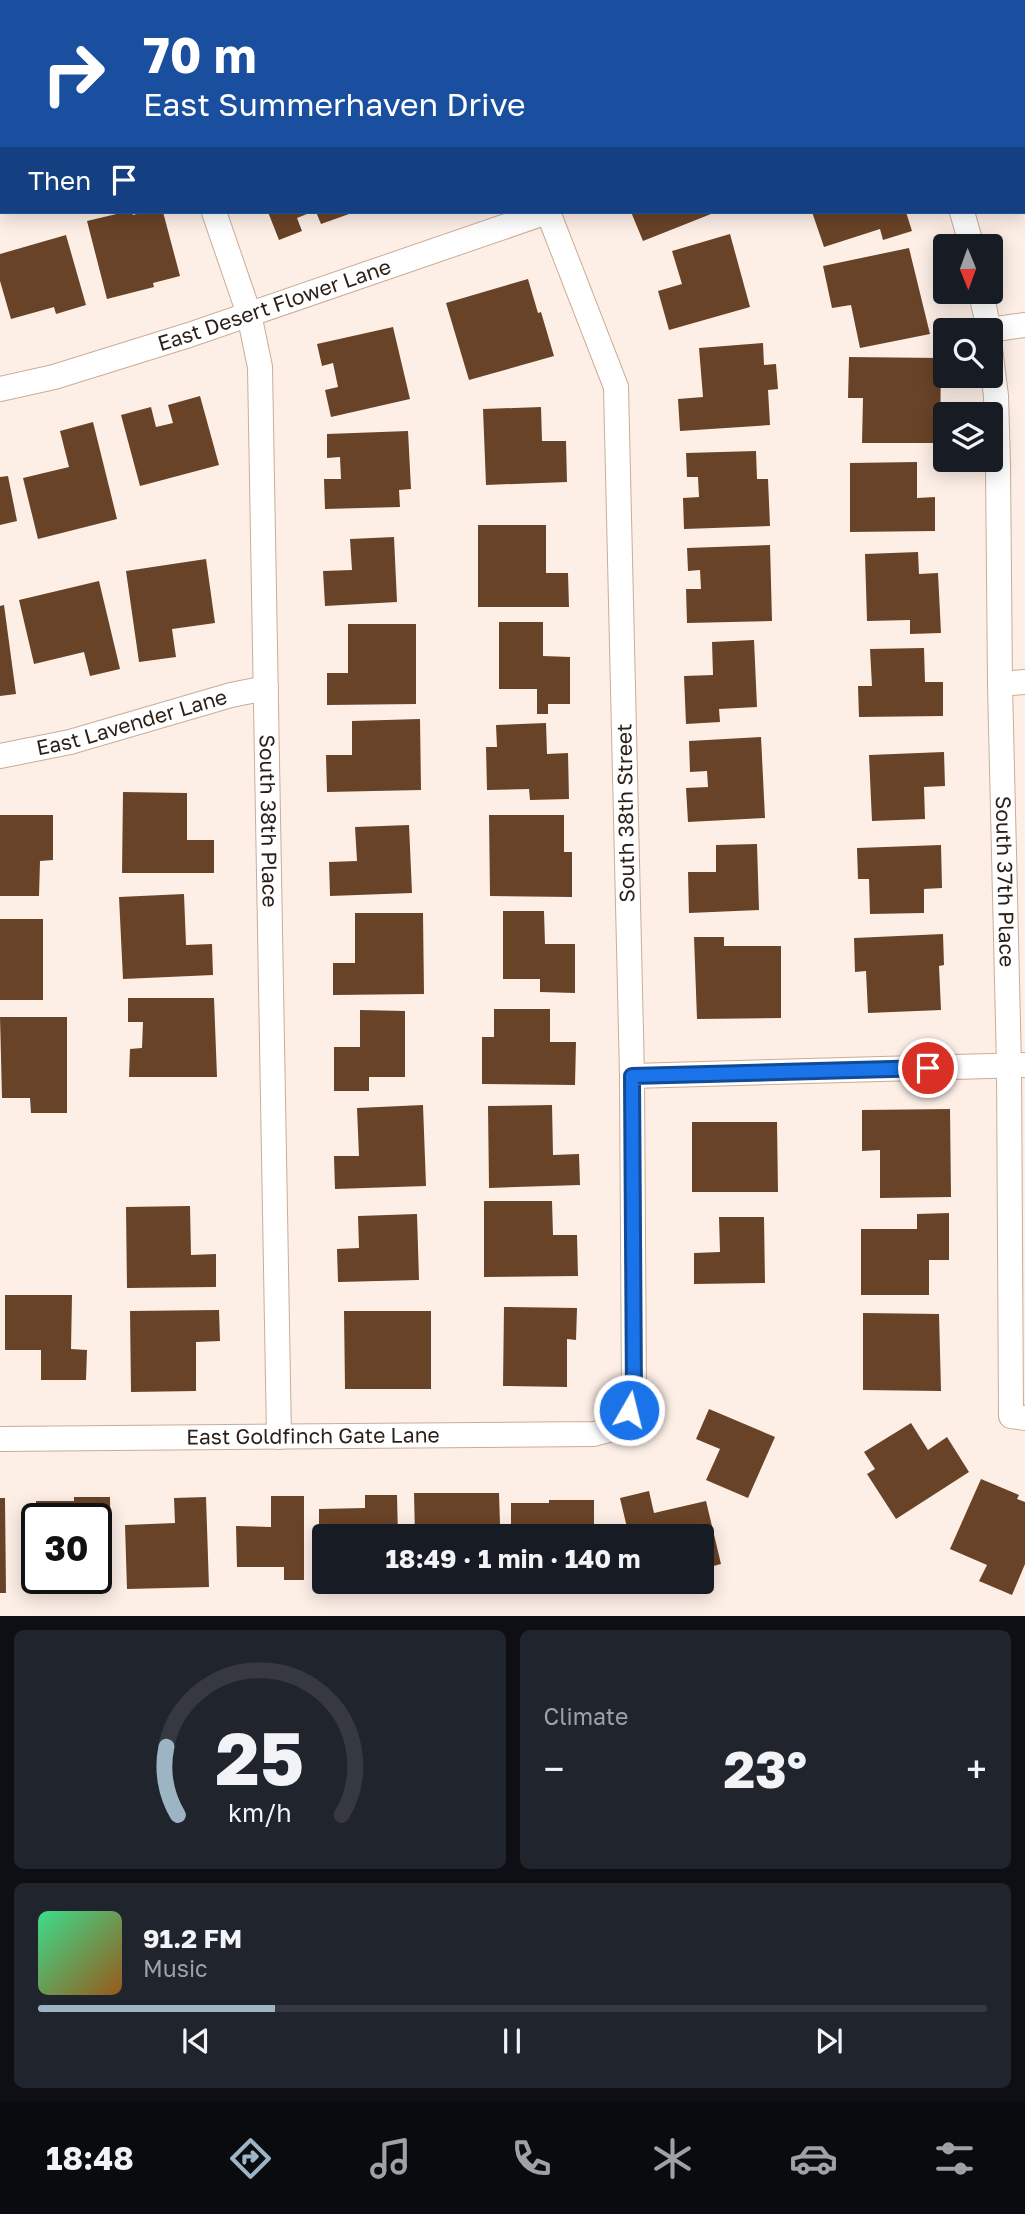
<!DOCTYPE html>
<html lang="en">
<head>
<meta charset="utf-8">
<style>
  body { margin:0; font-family:"Golos Text",sans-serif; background:#20242c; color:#f1f3f6; height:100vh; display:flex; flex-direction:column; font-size:26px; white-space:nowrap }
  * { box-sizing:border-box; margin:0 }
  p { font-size:23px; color:#9ea1a6 }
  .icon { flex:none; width:38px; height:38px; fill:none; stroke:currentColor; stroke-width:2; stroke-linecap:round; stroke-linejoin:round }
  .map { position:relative; height:1616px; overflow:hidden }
  .details { display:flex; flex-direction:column; gap:14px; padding:14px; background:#0d0f14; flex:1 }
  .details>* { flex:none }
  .hud { position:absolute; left:0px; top:0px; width:1026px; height:214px; box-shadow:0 4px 18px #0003; background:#1a4fa0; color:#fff; overflow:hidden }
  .needle { width:46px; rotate:179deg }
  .tools { position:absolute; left:933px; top:234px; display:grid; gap:14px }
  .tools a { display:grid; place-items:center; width:70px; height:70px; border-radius:7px; background:#171b24; box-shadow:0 4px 18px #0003; font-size:35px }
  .speed { position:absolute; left:21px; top:1503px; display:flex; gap:14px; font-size:35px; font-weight:700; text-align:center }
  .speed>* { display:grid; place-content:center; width:91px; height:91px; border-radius:50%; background:#171b24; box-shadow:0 4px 18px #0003; line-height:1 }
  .speed .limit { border:4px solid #111; border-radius:10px; background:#fff; color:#111 }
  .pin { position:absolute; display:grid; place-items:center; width:60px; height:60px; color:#fff; margin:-30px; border:4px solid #fff; border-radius:50%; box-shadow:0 2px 7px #0007 }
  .me { position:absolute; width:77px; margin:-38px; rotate:8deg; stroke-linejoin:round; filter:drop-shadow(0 0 5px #0008) }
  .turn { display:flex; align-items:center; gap:24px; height:147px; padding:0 28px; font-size:32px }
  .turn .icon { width:91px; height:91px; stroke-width:2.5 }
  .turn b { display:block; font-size:49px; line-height:60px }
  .then { display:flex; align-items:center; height:66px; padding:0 28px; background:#0003; gap:14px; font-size:26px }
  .big { font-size:52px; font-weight:700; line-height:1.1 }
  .details .tile { flex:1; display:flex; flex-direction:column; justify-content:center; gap:10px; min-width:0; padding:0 24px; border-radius:10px; background:#20242c }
  .details .dial { align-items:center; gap:0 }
  .dial svg { height:182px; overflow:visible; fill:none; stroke:#363941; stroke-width:7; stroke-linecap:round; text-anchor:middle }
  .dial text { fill:#f1f3f6; stroke:none }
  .song { display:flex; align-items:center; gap:21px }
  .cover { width:84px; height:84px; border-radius:10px; background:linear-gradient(135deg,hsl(150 70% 55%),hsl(30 70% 35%)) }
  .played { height:7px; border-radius:4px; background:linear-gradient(90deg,#9cb4c3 25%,#363941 25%) }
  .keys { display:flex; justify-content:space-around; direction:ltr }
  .heat { display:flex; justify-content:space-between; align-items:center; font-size:38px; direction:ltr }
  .details .tiles { flex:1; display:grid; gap:14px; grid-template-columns:1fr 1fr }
  .tile:last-child { grid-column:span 2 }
  .trip { position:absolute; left:312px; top:1524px; width:402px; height:70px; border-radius:7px; background:#171b24; box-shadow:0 4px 18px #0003; font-weight:700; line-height:70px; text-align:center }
  .tabs { display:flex; height:112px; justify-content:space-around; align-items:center; background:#090b0e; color:#9ea1a6 }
  .tabs .icon { width:49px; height:49px }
  .tabs .selected { color:#9cb4c3 }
  .tabs b { font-size:32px; color:#f1f3f6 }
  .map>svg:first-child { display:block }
  .building { fill:#694327 }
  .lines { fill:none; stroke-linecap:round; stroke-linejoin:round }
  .minor-casing { stroke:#cbac96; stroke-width:26 }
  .tertiary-casing { stroke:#cbac96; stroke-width:32 }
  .minor { stroke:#fff; stroke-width:24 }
  .tertiary { stroke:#fff; stroke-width:30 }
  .route-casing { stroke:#114b97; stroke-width:18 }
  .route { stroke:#1a73e8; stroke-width:12 }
  .labels { text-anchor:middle; stroke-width:7; stroke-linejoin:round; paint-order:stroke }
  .street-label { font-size:21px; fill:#2b1f17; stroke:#fff }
</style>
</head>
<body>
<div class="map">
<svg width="1025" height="1616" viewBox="0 0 1025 1616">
  <rect width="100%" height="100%" fill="#fdefe6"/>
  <path class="building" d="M 125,212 L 132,212 L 133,215 L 144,212 L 163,212 L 180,276 L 153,283 L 154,287 L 107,299 L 87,221 Z
    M 268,212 L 312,212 L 297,218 L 302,231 L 279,240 Z
    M 316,212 L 349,212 L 349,214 L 321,224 Z
    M 631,212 L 716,212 L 643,241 Z
    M 812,212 L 906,212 L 912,231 L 883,240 L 880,229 L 824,247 Z
    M 730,234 L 750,307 L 669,330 L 658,291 L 682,284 L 672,251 Z
    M 66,235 L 86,305 L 56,314 L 54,307 L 11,319 L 0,281 L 0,254 Z
    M 909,248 L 930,334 L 860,348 L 851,305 L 832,308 L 823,266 Z
    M 528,279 L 538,313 L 541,312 L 554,356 L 469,380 L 446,303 Z
    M 393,327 L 410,399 L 331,417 L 325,390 L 338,387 L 333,363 L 322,366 L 317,344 Z
    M 763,343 L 764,365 L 776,364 L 778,389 L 768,390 L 770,425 L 680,431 L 678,399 L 703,397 L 699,348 Z
    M 849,357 L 941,358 L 940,443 L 862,443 L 863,398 L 848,398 Z
    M 200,396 L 219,465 L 140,486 L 121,415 L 151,407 L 156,427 L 173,423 L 168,405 Z
    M 541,407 L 542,441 L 566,441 L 567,482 L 486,485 L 483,409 Z
    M 93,422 L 117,519 L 38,539 L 23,478 L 69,467 L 60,431 Z
    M 408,431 L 411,489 L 399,490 L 400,507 L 325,509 L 324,479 L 341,479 L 340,457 L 327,458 L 327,434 Z
    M 756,451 L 757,479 L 768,479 L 770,526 L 684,529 L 683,498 L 699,497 L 698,477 L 687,477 L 686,453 Z
    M 917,462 L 917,498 L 935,497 L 935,531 L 850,532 L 850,463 Z
    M 8,476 L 17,521 L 0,525 L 0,477 Z
    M 478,525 L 546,525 L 546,573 L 568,573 L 569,607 L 478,607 Z
    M 394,537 L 397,602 L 325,606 L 323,571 L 352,570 L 350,539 Z
    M 770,545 L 772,621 L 687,623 L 686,589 L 701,589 L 700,570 L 688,571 L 687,548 Z
    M 918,552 L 919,574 L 938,573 L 941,633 L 910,634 L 910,620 L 867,621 L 865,554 Z
    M 206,559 L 215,623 L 172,629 L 176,657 L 139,662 L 126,571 Z
    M 99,581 L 120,669 L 90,676 L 84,652 L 34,664 L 19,600 Z
    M 4,605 L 16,694 L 0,696 L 0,606 Z
    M 499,622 L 543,622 L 543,656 L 570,657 L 570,704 L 548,704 L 548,714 L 537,714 L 537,689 L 499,689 Z
    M 348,624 L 416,624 L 416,704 L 327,705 L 327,673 L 348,673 Z
    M 754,640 L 757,707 L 719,709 L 720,722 L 686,724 L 684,676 L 713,675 L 712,642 Z
    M 924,648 L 925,682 L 943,682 L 943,716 L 859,717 L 858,686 L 872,686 L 870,649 Z
    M 420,719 L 421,790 L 327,792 L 326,755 L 352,755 L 352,721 Z
    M 546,723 L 547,754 L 568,753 L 569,799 L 530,800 L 529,789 L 487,790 L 486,747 L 497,747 L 496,725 Z
    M 761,737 L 765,818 L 688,822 L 686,788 L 708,787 L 707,771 L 690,772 L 689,741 Z
    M 944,752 L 945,786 L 924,787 L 925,819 L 872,821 L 869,755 Z
    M 123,792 L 187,793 L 187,840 L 214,840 L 214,873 L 122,873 Z
    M 0,815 L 53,815 L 53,860 L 40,861 L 39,896 L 0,896 Z
    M 489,815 L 564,815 L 564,852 L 572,852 L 572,897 L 490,896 Z
    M 409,825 L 412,893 L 330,896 L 329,862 L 357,861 L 355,827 Z
    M 757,844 L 759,910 L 689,913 L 688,872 L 716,872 L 716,845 Z
    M 941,845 L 942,888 L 924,889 L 924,913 L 870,914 L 869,879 L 858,879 L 857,848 Z
    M 184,894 L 186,945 L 212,944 L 213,975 L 123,979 L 119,897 Z
    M 503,911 L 544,911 L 545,944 L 575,944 L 575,993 L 540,992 L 540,979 L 503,979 Z
    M 355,913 L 423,913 L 424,994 L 333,995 L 333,963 L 355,963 Z
    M 0,919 L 43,919 L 43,1000 L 0,1000 Z
    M 943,934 L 944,965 L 939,966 L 941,1010 L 868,1013 L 866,971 L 855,972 L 854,938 Z
    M 694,937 L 724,937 L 724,946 L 781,946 L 781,1018 L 697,1019 Z
    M 128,998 L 214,998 L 217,1077 L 129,1077 L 130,1049 L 142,1048 L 143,1022 L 128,1022 Z
    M 494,1009 L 550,1009 L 550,1042 L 576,1042 L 575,1085 L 482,1084 L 482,1037 L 494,1037 Z
    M 360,1010 L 405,1011 L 405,1077 L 369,1077 L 369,1091 L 334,1091 L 334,1047 L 360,1047 Z
    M 0,1017 L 67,1017 L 67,1113 L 31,1113 L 30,1098 L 2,1098 Z
    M 423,1105 L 426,1186 L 335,1189 L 334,1156 L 359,1156 L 357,1108 Z
    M 552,1105 L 553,1155 L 579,1154 L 580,1185 L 489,1188 L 488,1106 Z
    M 950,1109 L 951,1197 L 880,1198 L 880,1150 L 862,1151 L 862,1110 Z
    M 692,1122 L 777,1122 L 778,1192 L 692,1192 Z
    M 484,1201 L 552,1201 L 553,1235 L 577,1235 L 578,1276 L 484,1277 Z
    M 190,1206 L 191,1255 L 216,1254 L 216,1287 L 127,1288 L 126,1207 Z
    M 949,1213 L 949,1260 L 929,1260 L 929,1295 L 861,1295 L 861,1229 L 917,1229 L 917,1214 Z
    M 417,1214 L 419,1280 L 338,1282 L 337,1249 L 359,1248 L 358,1216 Z
    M 719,1217 L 764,1217 L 765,1283 L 694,1284 L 694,1253 L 720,1252 Z
    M 5,1295 L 72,1295 L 71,1349 L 87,1350 L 86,1380 L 41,1380 L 41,1350 L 5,1350 Z
    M 504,1307 L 577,1308 L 576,1340 L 567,1339 L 567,1387 L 503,1386 Z
    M 219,1310 L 220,1341 L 196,1342 L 196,1391 L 131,1392 L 130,1311 Z
    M 344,1311 L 431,1311 L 431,1389 L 345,1389 Z
    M 863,1313 L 939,1314 L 941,1391 L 863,1390 Z
    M 709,1409 L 775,1437 L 748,1498 L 706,1480 L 720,1449 L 696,1439 Z
    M 911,1423 L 928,1450 L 947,1437 L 969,1472 L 896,1519 L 867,1474 L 875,1469 L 864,1452 Z
    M 981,1479 L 1019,1495 L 1017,1499 L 1025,1502 L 1025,1564 L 1012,1595 L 979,1581 L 987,1565 L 950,1549 Z
    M 649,1491 L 654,1513 L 706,1501 L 721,1564 L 702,1569 L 702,1536 L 629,1536 L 620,1498 Z
    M 414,1493 L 499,1493 L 500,1524 L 488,1525 L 488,1536 L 415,1536 Z
    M 365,1495 L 397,1495 L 398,1536 L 324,1536 L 324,1584 L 319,1584 L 319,1509 L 365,1508 Z
    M 271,1496 L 304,1496 L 304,1580 L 284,1580 L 284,1567 L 237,1567 L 236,1526 L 271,1527 Z
    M 74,1497 L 110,1497 L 111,1571 L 96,1571 L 96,1519 L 36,1519 L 36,1501 L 74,1501 Z
    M 206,1497 L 209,1587 L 127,1589 L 125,1525 L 175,1523 L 174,1498 Z
    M 0,1498 L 5,1498 L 6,1593 L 0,1593 Z
    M 549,1500 L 594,1500 L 594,1529 L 585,1530 L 585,1536 L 511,1536 L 511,1503 L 549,1503 Z
    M 563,1582 L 584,1582 L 584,1586 L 562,1586 Z"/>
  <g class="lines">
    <defs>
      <g id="minor">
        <path d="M 132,0 L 133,2"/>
        <path d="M 875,0 L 876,2"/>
        <path id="s1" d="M 214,212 L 249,314 L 260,367 L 279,1437"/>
        <path d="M 962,212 L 972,247"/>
        <path d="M 981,292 L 989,331"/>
        <path d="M 989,330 L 1025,325"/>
        <path id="s2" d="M 990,348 L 996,396 L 998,465 L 1000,684 L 1009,1065 L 1011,1416 L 1025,1418"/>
        <path id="s3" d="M 0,389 L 54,377 L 189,335 L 547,212"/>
        <path d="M 1000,684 L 1025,682"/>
        <path id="s4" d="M 0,756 L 70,742 L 231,695 L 266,688"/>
        <path d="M 632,1076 L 1024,1065"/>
        <path id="s5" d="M 0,1439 L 594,1434 L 624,1426 L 634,1394 L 632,1076 L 616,387 L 548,212"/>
      </g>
      <path id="tertiary" d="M 374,2 L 377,0
        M 0,136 L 2,135"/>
    </defs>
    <use href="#minor" class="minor-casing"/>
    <use href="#tertiary" class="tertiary-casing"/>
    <use href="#minor" class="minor"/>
    <use href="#tertiary" class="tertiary"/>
  </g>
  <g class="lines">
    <defs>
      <path id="route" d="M 629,1410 L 634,1394 L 632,1076 L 928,1068"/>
    </defs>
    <use href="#route" class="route-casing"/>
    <use href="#route" class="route"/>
  </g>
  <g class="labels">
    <g class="street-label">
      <text dy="7" stroke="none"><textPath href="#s3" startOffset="287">East Desert Flower Lane</textPath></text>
      <text dy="7" stroke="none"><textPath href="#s4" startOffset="136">East Lavender Lane</textPath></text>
      <text transform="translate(626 813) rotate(-91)" y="7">South 38th Street</text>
      <text dy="7" stroke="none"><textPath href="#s1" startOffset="616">South 38th Place</textPath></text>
      <text dy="7" stroke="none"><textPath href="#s2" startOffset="534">South 37th Place</textPath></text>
      <text dy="7" stroke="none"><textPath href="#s5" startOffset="313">East Goldfinch Gate Lane</textPath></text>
    </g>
  </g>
</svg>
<div class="tools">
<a><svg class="needle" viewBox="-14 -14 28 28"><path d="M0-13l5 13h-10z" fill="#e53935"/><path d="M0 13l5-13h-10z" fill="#9ea1a6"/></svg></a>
<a><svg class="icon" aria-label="search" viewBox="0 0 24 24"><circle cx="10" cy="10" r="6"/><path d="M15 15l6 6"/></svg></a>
<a><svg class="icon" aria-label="layers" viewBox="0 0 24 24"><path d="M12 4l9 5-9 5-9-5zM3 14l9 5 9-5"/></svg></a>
</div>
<div class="speed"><div class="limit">30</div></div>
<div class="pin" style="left:928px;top:1068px;background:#d93025"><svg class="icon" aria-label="arrive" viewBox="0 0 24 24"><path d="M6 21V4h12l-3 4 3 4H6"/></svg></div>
<svg class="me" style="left:629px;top:1410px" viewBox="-20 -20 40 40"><circle r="17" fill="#1a73e8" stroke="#fff" stroke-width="3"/><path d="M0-11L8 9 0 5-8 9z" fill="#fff"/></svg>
<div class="trip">18:49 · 1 min · 140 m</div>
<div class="hud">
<div class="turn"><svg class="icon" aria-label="right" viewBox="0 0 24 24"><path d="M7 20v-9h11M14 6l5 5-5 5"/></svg><div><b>70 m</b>East Summerhaven Drive</div></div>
<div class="then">Then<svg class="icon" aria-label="arrive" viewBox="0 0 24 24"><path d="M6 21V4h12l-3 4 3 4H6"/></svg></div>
</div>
</div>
<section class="details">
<div class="tiles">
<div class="tile dial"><svg viewBox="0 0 100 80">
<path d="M14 69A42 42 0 1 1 86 69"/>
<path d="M14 69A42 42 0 0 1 9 39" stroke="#9cb4c3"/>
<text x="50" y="56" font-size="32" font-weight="700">25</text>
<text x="50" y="72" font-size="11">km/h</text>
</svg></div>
<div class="tile"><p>Climate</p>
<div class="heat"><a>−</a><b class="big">23°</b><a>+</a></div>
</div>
<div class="tile">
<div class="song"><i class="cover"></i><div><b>91.2 FM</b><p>Music</p></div></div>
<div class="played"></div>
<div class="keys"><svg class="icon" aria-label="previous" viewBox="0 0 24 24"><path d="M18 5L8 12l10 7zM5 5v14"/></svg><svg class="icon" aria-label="pause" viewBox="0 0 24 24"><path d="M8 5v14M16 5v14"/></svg><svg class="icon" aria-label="next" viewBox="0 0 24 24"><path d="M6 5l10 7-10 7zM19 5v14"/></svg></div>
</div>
</div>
</section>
<nav class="tabs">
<b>18:48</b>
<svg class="icon selected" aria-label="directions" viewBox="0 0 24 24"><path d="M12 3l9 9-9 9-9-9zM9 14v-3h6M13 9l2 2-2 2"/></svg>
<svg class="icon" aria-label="music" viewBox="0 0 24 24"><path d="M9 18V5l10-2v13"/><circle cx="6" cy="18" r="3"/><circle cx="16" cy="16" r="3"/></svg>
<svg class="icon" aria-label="phone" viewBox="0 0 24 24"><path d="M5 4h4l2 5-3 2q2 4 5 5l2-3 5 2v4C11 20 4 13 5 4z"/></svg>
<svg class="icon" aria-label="climate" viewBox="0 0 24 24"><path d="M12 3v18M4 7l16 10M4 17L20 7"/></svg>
<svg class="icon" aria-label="car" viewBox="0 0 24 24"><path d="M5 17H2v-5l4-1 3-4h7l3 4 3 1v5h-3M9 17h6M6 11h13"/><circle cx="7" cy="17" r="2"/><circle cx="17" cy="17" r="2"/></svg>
<svg class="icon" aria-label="filters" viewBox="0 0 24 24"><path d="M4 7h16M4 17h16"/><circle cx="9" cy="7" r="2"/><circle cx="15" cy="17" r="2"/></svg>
</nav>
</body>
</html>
